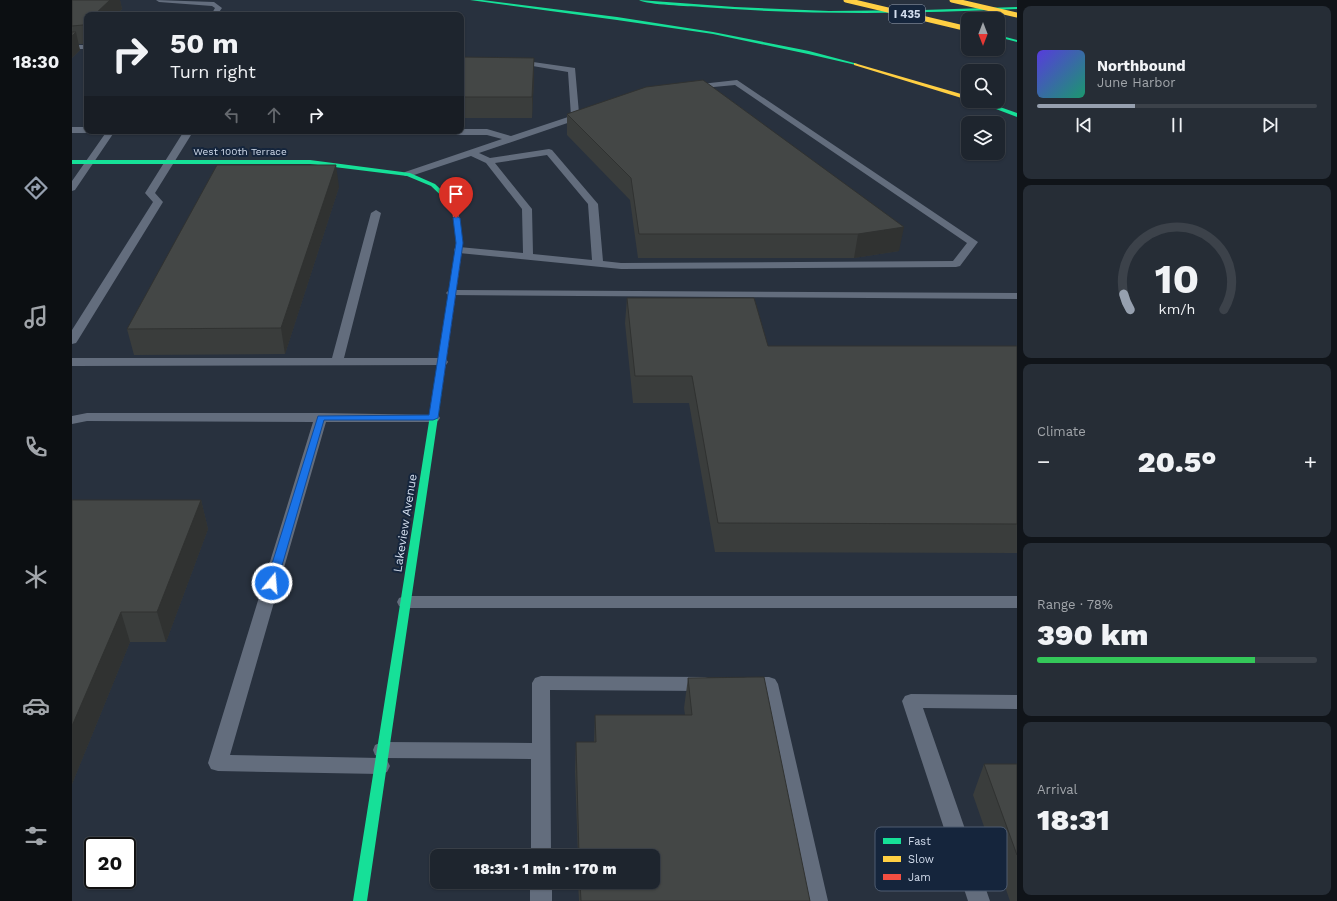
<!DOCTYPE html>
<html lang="en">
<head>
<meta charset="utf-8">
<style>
  body { margin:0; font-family:"Work Sans",sans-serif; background:#262d36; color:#f1f3f6; height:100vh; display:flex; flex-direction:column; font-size:15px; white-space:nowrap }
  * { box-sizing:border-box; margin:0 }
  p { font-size:13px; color:#a1a5aa }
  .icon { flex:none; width:22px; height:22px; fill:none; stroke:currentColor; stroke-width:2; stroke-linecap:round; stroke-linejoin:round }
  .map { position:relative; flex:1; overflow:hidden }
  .sheet { display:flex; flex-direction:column; gap:6px; padding:6px; background:#101419; width:320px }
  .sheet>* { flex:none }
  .top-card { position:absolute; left:12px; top:12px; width:380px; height:122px; border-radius:8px; box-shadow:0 1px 3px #0004,0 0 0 1px #3c424a; background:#1e252e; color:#f1f3f6; overflow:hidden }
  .needle { width:26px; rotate:180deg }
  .controls { position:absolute; left:889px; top:12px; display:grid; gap:8px }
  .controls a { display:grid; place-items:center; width:44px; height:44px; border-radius:8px; background:#1e252e; box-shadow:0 1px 3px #0004,0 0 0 1px #3c424a; font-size:20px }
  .speed { position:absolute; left:12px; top:837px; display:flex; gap:8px; font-size:20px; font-weight:700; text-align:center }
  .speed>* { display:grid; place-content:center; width:52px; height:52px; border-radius:50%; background:#1e252e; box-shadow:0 1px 3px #0004,0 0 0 1px #3c424a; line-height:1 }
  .speed .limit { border:2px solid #111; border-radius:6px; background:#fff; color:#111 }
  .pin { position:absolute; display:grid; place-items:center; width:34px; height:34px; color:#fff; margin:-41px -17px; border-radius:50% 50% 50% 0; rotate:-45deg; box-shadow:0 0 4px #0007 }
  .pin .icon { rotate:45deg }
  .me { position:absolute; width:44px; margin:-22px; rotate:17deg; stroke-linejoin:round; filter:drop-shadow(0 0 3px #0008) }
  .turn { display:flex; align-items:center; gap:14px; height:84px; padding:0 20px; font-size:18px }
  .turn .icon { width:52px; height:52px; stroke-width:2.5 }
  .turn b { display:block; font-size:28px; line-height:34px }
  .lanes { display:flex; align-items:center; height:38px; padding:0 20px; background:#0003; justify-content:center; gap:20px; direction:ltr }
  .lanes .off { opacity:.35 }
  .big { font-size:30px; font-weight:800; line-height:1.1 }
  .sheet .widget { flex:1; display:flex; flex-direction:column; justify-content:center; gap:6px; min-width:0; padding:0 14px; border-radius:8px; background:#262d36 }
  .sheet .dial { align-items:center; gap:0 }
  .dial svg { height:104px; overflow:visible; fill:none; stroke:#3c424a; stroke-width:7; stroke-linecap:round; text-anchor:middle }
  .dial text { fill:#f1f3f6; stroke:none }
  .song { display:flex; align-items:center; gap:12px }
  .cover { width:48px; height:48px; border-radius:6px; background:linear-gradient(135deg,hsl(250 70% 55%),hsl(160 70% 35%)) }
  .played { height:4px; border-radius:2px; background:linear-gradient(90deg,#96a0af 35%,#3c424a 35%) }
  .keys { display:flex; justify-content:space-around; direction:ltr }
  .heat { display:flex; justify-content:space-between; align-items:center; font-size:22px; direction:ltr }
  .charge { height:6px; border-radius:3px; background:linear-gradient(90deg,#34c759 78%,#3c424a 0) }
  .trip { position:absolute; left:358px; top:849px; width:230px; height:40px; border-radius:8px; background:#1e252e; box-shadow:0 1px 3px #0004,0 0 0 1px #3c424a; font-weight:800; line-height:40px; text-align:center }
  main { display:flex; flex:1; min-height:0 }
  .menu { display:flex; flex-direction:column; width:72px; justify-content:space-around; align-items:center; background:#0c0f12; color:#a1a5aa }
  .menu .icon { width:28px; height:28px }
  .menu .active { color:#96a0af }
  .menu b { font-size:18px; color:#f1f3f6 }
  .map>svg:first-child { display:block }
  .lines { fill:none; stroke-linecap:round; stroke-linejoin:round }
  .lane { fill:#636d7d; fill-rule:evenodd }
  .fast { fill:#16e098; fill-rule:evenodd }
  .slow { fill:#ffcf43; fill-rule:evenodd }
  .jam { fill:#f24e42; fill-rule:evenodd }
  .slow-bridge { stroke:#ffcf43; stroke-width:5 }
  .wall { fill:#3a3d3c }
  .shaded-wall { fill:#303231 }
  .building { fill:#444746; stroke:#303231 }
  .route { fill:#1a73e8; stroke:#114b97 }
  .labels { text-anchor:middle; stroke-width:4; stroke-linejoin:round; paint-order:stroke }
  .far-street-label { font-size:10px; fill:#d2dcec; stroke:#15253c }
  .shield { fill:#15253c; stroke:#99a5b7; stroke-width:1 }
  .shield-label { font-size:11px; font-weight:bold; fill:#d2dcec }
  .street-label { font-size:12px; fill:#d2dcec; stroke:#15253c }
  .key { fill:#15253c; stroke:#4e5c71; stroke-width:1 }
  .key-label { font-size:11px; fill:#d2dcec }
</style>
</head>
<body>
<main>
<nav class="menu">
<b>18:30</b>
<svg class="icon active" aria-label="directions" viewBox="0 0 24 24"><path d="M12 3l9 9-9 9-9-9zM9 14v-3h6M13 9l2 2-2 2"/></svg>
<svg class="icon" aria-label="music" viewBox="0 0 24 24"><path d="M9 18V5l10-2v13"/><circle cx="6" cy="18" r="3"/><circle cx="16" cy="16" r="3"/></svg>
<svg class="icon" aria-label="phone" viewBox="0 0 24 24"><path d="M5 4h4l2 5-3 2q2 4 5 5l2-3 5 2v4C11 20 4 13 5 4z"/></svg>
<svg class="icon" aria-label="climate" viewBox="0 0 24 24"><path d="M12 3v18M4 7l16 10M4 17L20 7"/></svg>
<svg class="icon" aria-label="car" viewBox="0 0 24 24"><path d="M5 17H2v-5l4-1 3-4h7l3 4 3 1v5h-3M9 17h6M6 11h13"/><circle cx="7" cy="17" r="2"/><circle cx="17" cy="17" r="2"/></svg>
<svg class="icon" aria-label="filters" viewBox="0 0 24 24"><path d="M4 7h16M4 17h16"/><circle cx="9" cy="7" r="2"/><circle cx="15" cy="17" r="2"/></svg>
</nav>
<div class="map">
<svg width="945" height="901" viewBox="0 0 945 901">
  <rect width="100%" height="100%" fill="#28313e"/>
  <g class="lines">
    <path class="lane" d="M 84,0 L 142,2 L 150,8 L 145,15 L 139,15 L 143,8 L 140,6 L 87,2 Z
      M 0,45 L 15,45 L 15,49 L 0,49 Z
      M 440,59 L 503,68 L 507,113 L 513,111 L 517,114 L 516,116 L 407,153 L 418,158 L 477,149 L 480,150 L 526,204 L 531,261 L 549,263 L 881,261 L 895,243 L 663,85 L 620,89 L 616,87 L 620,85 L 665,80 L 906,242 L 888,266 L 884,267 L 549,269 L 387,253 L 383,252 L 382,250 L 383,248 L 387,247 L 451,253 L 450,209 L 414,163 L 399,156 L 339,176 L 333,176 L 331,174 L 333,172 L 430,139 L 415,135 L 119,135 L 83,193 L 91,202 L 6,340 L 4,343 L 0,344 L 0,330 L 81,202 L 73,193 L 112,131 L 389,131 L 389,129 L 415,129 L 439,136 L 499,116 L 496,72 L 443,63 L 439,61 ZM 475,155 L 516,204 L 520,260 L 461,254 L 460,209 L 423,163 Z
      M 0,127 L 15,127 L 15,131 L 19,131 L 15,133 L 0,133 Z
      M 35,131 L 43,131 L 3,190 L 0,191 L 0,181 Z
      M 304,210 L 309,213 L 272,358 L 370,358 L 374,359 L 376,362 L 374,365 L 0,366 L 0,358 L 260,358 L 299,213 Z
      M 380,290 L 945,293 L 945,299 L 376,295 L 374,293 L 376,291 Z
      M 15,413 L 249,413 L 366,415 L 368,418 L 366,421 L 361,422 L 254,422 L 158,755 L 308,758 L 315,760 L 318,766 L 315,772 L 308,774 L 146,771 L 139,769 L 136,763 L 241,422 L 15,421 L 0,424 L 0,416 Z
      M 333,596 L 945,596 L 945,608 L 333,608 L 327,606 L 325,602 L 327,598 Z
      M 469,676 L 633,677 L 639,679 L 642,684 L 639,689 L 633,691 L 478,690 L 479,856 L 459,856 L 459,759 L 310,758 L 303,755 L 301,750 L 303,745 L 310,742 L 460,743 L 460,683 L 463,678 Z
      M 675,677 L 697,677 L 703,679 L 706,684 L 756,901 L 734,901 L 690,691 L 675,691 L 669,689 L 666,684 L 669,679 Z
      M 839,694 L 945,695 L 945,709 L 851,708 L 918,901 L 896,901 L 830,701 L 833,696 Z
      M 458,882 L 480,882 L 480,901 L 458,901 Z"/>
    <path class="fast" d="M 398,0 L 410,0 L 545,17 L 641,32 L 737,51 L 786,64 L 784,65 L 736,54 L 641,34 L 545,20 Z
      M 567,0 L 663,7 L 757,11 L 851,10 L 945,7 L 945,9 C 840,14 735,15 630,7 C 617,6 576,5 567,0 Z
      M 926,35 L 945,40 L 945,42 L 926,37 Z
      M 903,101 L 911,101 L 945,113 L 945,117 Z
      M 0,160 L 238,160 L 338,173 L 363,184 L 385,205 L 380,206 L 359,186 L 335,176 L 238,164 L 0,164 Z
      M 366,387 L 370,390 L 295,901 L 281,901 L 362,390 Z"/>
    <path class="slow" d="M 782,63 L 896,96 L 896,100 L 782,65 Z"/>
    <path class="jam" d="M 382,203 L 385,205 L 391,243 L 370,390 L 366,393 L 362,390 L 385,243 L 379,205 Z"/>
    <path class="slow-bridge" d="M 774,0 L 896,29
      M 880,0 L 945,15"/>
  </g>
  <path class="wall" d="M 0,0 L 48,0 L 50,9 L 44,15 L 15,15 L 15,44 L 6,44 L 8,50 L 0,58 Z
    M 389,57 L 462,58 L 462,77 L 460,118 L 389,118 Z
    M 495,114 L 827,251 L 782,258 L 566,258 L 558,200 L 495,135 Z
    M 267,187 L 213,354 L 62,355 L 55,329 Z
    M 555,298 L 696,346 L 945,346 L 945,553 L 643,552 L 617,403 L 561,403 L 553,323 Z
    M 0,500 L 129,500 L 136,529 L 94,642 L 58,642 L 0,784 Z
    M 616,678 L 738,901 L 507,901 L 506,882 L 581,882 L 581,856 L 506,856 L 503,772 L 504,742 L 522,742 L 523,715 L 613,715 L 612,708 Z
    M 912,764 L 945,764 L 945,901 L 938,901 L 901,795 Z"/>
  <path class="shaded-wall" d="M 38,0 L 48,0 L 50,9 L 44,15 L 22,15 Z
    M 15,22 L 15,43 L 11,25 Z
    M 4,32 L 8,50 L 0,58 L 0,36 Z
    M 462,58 L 462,77 L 460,118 L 460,97 Z
    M 264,165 L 267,187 L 213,354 L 209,328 Z
    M 832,227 L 827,251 L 782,258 L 786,234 Z
    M 129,500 L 136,529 L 94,642 L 85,612 Z
    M 49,612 L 58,642 L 0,784 L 0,726 Z"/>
  <path class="building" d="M 0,0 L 38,0 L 22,15 L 15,15 L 15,22 L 11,25 L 0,26 Z
    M 0,32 L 4,32 L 0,36 Z
    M 389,57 L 462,58 L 460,97 L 389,97 Z
    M 631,80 L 832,227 L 786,234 L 567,234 L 559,178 L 495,114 L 574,87 Z
    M 145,165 L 264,165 L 209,328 L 55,329 Z
    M 555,298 L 682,298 L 696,346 L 945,346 L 945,524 L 646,523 L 620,376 L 563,376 Z
    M 0,500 L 129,500 L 85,612 L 49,612 L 0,726 Z
    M 692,677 L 738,901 L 509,901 L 508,882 L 581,882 L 581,856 L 507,856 L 504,742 L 524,742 L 523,715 L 620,715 L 616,678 Z
    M 912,764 L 945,764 L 945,855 Z"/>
  <path class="route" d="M 384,216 L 388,218 L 391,243 L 366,418 L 361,420 L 252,420 L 205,583 L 203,585 L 196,585 L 194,583 L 246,416 L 357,415 L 384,243 L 381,218 Z"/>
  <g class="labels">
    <g class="far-street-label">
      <text x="168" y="155">West 100th Terrace</text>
    </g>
    <rect class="shield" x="817" y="5" width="36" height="18" rx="3"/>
    <g class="shield-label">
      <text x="835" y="18">I 435</text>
    </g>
    <g class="street-label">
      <text transform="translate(333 523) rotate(-81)" y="4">Lakeview Avenue</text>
    </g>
  </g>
  <rect x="803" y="827" width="132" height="64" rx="6" class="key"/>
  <rect x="811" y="838" width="18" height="6" fill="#16e098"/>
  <rect x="811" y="856" width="18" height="6" fill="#ffcf43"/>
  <rect x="811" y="874" width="18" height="6" fill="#f24e42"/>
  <g class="key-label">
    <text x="836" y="845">Fast</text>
    <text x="836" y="863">Slow</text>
    <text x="836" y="881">Jam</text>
  </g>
</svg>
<div class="controls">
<a><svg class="needle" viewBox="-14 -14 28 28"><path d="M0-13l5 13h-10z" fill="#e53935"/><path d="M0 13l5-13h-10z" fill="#a1a5aa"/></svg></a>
<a><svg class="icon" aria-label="search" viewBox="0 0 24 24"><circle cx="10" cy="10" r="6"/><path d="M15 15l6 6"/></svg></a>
<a><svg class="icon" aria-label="layers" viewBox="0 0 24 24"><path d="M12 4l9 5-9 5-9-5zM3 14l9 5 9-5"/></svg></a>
</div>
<div class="speed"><div class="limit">20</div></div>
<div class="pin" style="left:384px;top:218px;background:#d93025"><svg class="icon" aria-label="arrive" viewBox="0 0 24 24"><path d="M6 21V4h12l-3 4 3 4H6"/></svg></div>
<svg class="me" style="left:200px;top:583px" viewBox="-20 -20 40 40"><circle r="17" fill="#1a73e8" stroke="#fff" stroke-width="3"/><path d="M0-11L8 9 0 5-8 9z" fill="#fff"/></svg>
<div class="trip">18:31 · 1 min · 170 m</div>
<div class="top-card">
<div class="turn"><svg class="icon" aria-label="right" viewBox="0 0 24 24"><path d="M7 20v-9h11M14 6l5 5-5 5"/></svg><div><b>50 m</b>Turn right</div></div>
<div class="lanes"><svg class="icon off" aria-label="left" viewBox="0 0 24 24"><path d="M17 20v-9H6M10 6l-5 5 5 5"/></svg><svg class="icon off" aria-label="ahead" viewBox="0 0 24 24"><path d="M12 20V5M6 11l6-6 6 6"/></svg><svg class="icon" aria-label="right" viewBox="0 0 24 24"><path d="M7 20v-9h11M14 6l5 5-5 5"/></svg></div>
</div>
</div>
<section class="sheet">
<div class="widget">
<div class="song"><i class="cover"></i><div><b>Northbound</b><p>June Harbor</p></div></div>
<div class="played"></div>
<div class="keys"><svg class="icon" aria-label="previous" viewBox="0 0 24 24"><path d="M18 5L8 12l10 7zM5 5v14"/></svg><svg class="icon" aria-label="pause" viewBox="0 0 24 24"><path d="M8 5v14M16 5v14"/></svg><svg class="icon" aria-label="next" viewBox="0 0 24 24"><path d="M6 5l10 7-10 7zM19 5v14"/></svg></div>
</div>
<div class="widget dial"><svg viewBox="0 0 100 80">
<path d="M14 69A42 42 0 1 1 86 69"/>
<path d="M14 69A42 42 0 0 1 9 57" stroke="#96a0af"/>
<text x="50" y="56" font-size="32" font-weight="700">10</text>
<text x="50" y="72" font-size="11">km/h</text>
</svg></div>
<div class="widget"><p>Climate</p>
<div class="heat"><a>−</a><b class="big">20.5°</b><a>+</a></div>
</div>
<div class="widget"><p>Range · 78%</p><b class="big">390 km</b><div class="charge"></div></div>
<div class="widget"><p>Arrival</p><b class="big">18:31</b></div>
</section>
</main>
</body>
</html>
